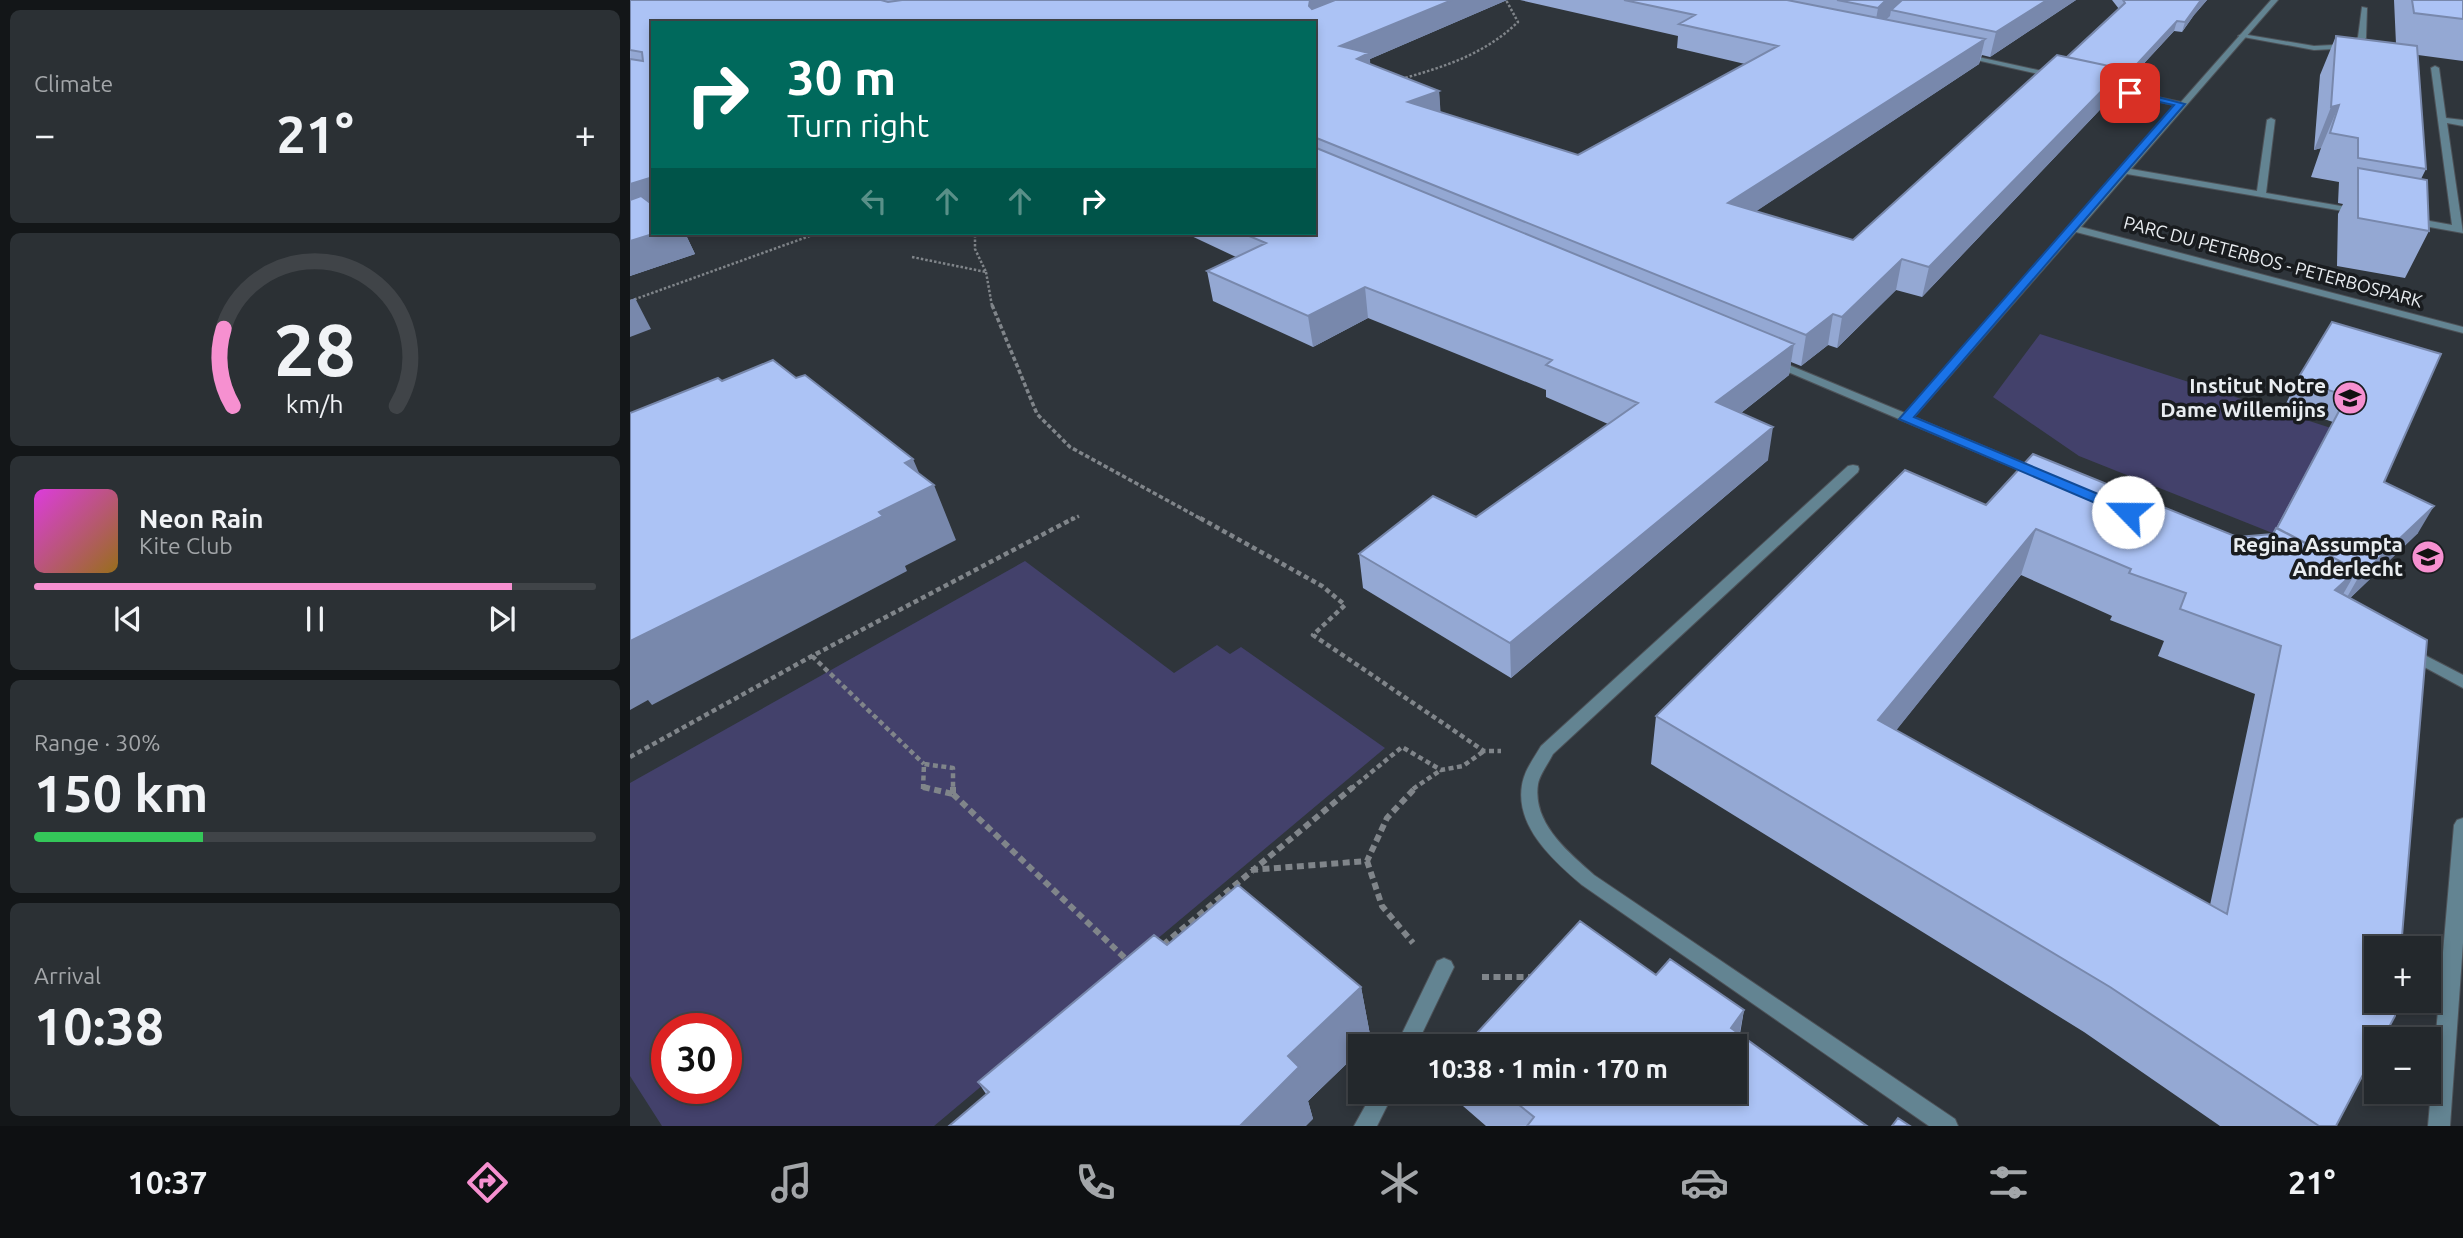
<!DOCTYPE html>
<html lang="en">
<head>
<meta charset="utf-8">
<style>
  body { margin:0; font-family:Ubuntu,sans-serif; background:#2b3034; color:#f1f3f6; height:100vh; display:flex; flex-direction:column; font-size:26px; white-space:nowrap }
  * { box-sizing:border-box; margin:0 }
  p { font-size:23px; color:#a3a6a9 }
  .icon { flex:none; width:38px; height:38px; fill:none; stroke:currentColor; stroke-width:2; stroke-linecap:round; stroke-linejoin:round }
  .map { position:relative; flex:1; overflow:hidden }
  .side { display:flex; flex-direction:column; gap:10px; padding:10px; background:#131618; width:630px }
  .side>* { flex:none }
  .banner { position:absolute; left:21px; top:21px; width:665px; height:214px; border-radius:0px; box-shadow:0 4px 10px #0003,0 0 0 2px #404448; background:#00695c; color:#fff; overflow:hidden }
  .fabs { position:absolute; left:1734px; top:936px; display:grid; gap:14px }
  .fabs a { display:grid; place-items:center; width:77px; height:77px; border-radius:0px; background:#23282c; box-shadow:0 4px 10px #0003,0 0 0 2px #404448; font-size:35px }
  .speed { position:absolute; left:21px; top:1013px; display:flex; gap:14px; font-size:35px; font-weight:700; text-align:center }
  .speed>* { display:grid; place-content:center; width:91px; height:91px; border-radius:50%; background:#23282c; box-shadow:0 4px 10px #0003,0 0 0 2px #404448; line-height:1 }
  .speed .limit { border:10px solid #d22; background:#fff; color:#111 }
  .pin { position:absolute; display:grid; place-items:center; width:60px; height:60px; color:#fff; margin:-30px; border-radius:14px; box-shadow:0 4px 10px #0006 }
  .me { position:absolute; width:77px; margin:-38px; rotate:293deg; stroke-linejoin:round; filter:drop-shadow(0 0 5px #0008) }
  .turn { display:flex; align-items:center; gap:24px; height:147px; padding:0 21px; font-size:32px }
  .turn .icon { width:91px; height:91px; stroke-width:2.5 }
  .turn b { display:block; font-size:49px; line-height:60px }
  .lanes { display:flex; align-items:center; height:66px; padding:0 21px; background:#0003; justify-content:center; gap:35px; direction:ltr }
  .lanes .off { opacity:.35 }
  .big { font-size:52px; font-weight:700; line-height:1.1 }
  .side .tile { flex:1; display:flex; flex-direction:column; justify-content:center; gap:10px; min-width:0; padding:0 24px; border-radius:10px; background:#2b3034 }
  .side .dial { align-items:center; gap:0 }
  .dial svg { height:182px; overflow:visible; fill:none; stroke:#404448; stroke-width:7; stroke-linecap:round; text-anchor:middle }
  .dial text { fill:#f1f3f6; stroke:none }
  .song { display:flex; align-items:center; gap:21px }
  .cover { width:84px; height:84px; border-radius:10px; background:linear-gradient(135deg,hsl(300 70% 55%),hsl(40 70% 35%)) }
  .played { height:7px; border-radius:4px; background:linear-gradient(90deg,#f690d0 85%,#404448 85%) }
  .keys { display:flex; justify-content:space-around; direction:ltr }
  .heat { display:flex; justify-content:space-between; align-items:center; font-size:38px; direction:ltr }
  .charge { height:10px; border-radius:5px; background:linear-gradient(90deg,#34c759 30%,#404448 0) }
  .trip { position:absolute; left:718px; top:1034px; width:399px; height:70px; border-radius:0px; background:#23282c; box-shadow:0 4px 10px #0003,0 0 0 2px #404448; font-weight:700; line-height:70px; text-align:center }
  .dock { display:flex; height:112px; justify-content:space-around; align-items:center; background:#0e1012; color:#a3a6a9 }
  .dock .icon { width:49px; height:49px }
  .dock .on { color:#f690d0 }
  .dock b { font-size:32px; color:#f1f3f6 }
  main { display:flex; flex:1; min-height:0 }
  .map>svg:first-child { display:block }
  .green { fill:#43416b; fill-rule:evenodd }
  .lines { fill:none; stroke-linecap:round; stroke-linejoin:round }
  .service-casing { stroke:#4d5258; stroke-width:2 }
  .minor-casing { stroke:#4d5258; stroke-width:2 }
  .path-far3 { stroke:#80858a; stroke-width:2.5; stroke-dasharray:2.5 2; stroke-linecap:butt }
  .path-far2 { stroke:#80858a; stroke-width:3.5; stroke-dasharray:4.5 2.5; stroke-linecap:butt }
  .path-far1 { stroke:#80858a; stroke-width:4.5; stroke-dasharray:5 3.5; stroke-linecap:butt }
  .path { stroke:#80858a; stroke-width:6; stroke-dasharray:7 4.5; stroke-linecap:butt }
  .service { fill:#638492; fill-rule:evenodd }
  .minor { fill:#638492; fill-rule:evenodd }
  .wall { fill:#94a8d3; fill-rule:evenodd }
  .shaded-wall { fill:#7888ac }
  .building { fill:#acc3f5; stroke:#7888ac; stroke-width:2; fill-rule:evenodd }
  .route { fill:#1a73e8; stroke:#114b97; stroke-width:2 }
  .labels { text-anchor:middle; stroke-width:7; stroke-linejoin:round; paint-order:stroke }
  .far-street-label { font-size:18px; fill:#e9edf1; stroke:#191c1f }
  .poi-label { font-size:21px; font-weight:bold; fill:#e9edf1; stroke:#191c1f; text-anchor:end }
</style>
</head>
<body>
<main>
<section class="side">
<div class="tile"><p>Climate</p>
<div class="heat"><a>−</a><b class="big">21°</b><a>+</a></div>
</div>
<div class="tile dial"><svg viewBox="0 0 100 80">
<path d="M14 69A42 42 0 1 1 86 69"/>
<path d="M14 69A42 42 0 0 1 10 35" stroke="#f690d0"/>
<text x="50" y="56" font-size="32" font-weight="700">28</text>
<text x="50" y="72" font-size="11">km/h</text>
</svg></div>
<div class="tile">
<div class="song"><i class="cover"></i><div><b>Neon Rain</b><p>Kite Club</p></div></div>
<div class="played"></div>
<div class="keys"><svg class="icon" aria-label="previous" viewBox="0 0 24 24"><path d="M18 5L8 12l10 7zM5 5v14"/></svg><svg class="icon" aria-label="pause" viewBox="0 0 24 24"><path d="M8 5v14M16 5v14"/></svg><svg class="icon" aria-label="next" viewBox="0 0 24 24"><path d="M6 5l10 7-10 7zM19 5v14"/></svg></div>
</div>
<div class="tile"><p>Range · 30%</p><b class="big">150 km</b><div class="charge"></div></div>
<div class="tile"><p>Arrival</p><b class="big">10:38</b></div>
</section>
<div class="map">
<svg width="1833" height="1126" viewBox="0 0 1833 1126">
  <rect width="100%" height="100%" fill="#2f353b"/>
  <path class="green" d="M 1410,334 L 1701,428 L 1645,534 L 1449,456 L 1363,397 Z
    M 395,561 L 544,673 L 587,645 L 600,654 L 611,647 L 755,748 L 304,1126 L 32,1126 L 0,1076 L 0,783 ZM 37,1029 L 96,1029 L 96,1088 L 37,1088 Z"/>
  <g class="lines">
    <defs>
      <path id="service" d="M 1732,7 L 1737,8 L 1736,38 L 1724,48 L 1684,50 L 1608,36 L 1612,34 L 1684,46 L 1722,44 L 1728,37 Z
        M 814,958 L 821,961 L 824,967 L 786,1046 L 766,1046 L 807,961 Z
        M 743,1092 L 764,1092 L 747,1126 L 724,1126 Z"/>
      <path id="minor" d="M 1641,0 L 1648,0 L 1501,169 L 1627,191 L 1637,120 L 1641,118 L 1645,120 L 1636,193 L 1728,209 L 1733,212 L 1731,214 L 1497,174 L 1451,227 L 1833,327 L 1833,333 L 1446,232 L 1284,417 L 1413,471 L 1414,474 L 1413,477 L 1408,478 L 1139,364 L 1139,360 L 1147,360 L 1275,413 L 1548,106 L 1467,88 L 1467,84 L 1551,102 Z
        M 1330,53 L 1426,74 L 1430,76 L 1426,78 L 1333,57 L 1329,55 Z
        M 1805,66 L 1809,68 L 1816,118 L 1833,120 L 1833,126 L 1817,123 L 1833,233 L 1783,224 L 1778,221 L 1783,218 L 1822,225 L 1801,68 Z
        M 1223,465 L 1228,466 L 1229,469 L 1228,472 L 923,754 C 918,764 910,774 908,784 C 902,823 938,852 964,875 L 1325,1119 L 1328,1126 L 1299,1126 L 952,885 C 924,861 885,827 892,785 C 894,771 904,758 911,746 L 1218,466 Z
        M 1779,647 L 1833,675 L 1833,688 L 1774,656 L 1771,652 L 1774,648 Z
        M 1833,818 L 1833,943 L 1820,1126 L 1798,1126 L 1824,825 L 1827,820 Z"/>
    </defs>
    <use href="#service" class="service-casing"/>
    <use href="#minor" class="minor-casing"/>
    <path class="path-far3" d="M 771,79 C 814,67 855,54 888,22 L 876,0
      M 282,257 L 356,272 L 345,249 L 345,233
      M 356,272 L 362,306
      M 0,301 L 188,233"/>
    <path class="path-far2" d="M 362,305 L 407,414 L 440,447 L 573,520
      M 441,520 L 449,516"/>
    <path class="path-far1" d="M 570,518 L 692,586 L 715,605 L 683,635 L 854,751 L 871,751
      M 182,656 L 294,764
      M 0,757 L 182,656 L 444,518
      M 293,789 L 294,764 L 323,768 L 323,789
      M 721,789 L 772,747 L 811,770 L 833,766 L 854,751
      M 783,789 L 811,770"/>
    <path class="path" d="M 293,787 L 323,794
      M 323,787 L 323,794
      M 323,794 L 498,961
      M 737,861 L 752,906 L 783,943
      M 621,870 L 737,861 L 757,818 L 786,787
      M 533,945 L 723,787
      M 852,977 L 902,977"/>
    <use href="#service" class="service"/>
    <use href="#minor" class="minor"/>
  </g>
  <path class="wall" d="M 0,0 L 877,0 L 740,59 L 740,64 L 809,91 L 810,112 L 948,155 L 1115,64 L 1047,48 L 1048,36 L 890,0 L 1446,0 L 1360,57 L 1352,55 L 1349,64 L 1126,211 L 1223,240 L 1437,57 L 1489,9 L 1482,0 L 1577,0 L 1564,15 L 1552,32 L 1544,31 L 1493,86 L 1488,85 L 1485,94 L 1292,297 L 1266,290 L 1207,348 L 1198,345 L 1171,366 L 1161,362 L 1159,375 L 1111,413 L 1138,460 L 881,678 L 733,588 L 729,554 L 846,517 L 978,424 L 916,397 L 916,390 L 738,318 L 683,347 L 583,301 L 577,271 L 606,257 L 555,233 L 684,233 L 684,23 L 23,23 L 23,233 L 55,233 L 65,254 L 0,276 Z
    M 1764,0 L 1833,0 L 1833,61 L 1788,55 L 1796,169 L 1791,179 L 1799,231 L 1775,278 L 1707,266 L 1708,214 L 1713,204 L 1708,203 L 1709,182 L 1681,177 L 1691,148 L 1684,150 L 1690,75 L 1706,36 L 1766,44 Z
    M 1702,322 L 1754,482 L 1788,533 L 1720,598 L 1706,1126 L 1590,1126 L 1454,1032 L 1021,764 L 1026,716 L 1356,505 L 1607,537 L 1643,534 L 1703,422 L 1655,406 L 1667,380 ZM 1391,575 L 1482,616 L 1480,620 L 1534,641 L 1528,656 L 1625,694 L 1580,905 L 1266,730 Z
    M 537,945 L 731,987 L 741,1040 L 678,1101 L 683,1119 L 356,1094 L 348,1082 Z
    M 1026,975 L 1114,1010 L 1110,1034 L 1237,1126 L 856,1126 L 833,1106 L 831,1092 L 1104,1092 Z"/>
  <path class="shaded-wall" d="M 680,0 L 743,0 L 683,23 L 679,6 Z
    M 822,0 L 877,0 L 740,59 L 741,78 L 710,46 Z
    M 1256,0 L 1277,0 L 1261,10 L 1260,16 L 1244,31 L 1248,8 Z
    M 1417,0 L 1446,0 L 1360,57 L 1366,32 Z
    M 1571,0 L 1577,0 L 1564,15 L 1552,32 L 1555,22 Z
    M 1547,21 L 1544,31 L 1493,86 L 1496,76 Z
    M 1355,39 L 1349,64 L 1095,232 L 1098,203 Z
    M 1493,69 L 1485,94 L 1292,297 L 1299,267 Z
    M 809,91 L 811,117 L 778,102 Z
    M 1709,105 L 1691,148 L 1684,150 L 1701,107 Z
    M 23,177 L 23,210 L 0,224 L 0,184 Z
    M 26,233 L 55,233 L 65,254 L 0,276 L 0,241 Z
    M 1272,259 L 1266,290 L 1207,348 L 1212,317 Z
    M 735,287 L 738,318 L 683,347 L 678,316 Z
    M 5,298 L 21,329 L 0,337 L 0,300 Z
    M 1203,314 L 1198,345 L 1171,366 L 1176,335 Z
    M 1164,344 L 1159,375 L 1083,435 L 1086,402 Z
    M 1143,427 L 1138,460 L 881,678 L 880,643 Z
    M 283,459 L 296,489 L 304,485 L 326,540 L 275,566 L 277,571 L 22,705 L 18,700 L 0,710 L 0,641 L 249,512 L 275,463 Z
    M 1804,506 L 1788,533 L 1712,606 L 1728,578 Z
    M 1406,529 L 1391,575 L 1236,768 L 1248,720 Z
    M 1727,570 L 1700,617 L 1705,590 Z
    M 731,987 L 741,1040 L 734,1046 L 730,1046 L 730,1051 L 678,1101 L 683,1119 L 676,1126 L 610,1126 L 658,1056 Z
    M 1114,1010 L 1104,1061 L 1101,1028 Z"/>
  <path class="building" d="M 0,0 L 251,0 L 258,2 L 272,0 L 680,0 L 679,6 L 682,9 L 705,0 L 822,0 L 710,46 L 739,53 L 727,59 L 809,91 L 778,102 L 948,155 L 1148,46 L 1049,24 L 1065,15 L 994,0 L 1157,0 L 1355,39 L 1098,203 L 1223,240 L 1427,55 L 1493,69 L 1299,267 L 1272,259 L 1212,317 L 1203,314 L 1176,335 L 684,137 L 684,23 L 23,23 L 23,177 L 0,184 L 0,59 L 13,61 L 12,52 L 0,50 Z
    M 1207,0 L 1256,0 L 1248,8 Z
    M 1272,0 L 1417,0 L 1366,32 L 1261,10 Z
    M 1493,0 L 1571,0 L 1555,22 L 1547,21 L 1496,76 L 1491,75 L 1493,69 L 1437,57 L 1495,3 Z
    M 1782,0 L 1833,0 L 1833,19 L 1784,13 Z
    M 1706,36 L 1787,46 L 1796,169 L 1728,158 L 1728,138 L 1700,133 L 1709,105 L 1701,107 Z
    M 684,147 L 1164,344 L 1086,402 L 1143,427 L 880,643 L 729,554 L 803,496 L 846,517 L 1008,403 L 916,365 L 922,360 L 735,287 L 678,316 L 577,271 L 636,243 L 612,233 L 684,233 Z
    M 1728,168 L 1797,180 L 1799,231 L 1728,218 Z
    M 11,196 L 23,205 L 23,233 L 26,233 L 0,241 L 0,200 Z
    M 1702,322 L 1811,354 L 1754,482 L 1804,506 L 1728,578 L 1723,576 L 1727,570 L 1647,528 L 1717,396 L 1667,380 Z
    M 143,360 L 166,378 L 175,375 L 283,459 L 275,463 L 304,485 L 249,512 L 253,516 L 0,641 L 0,413 L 88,378 L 92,381 Z
    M 1403,454 L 1607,537 L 1643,534 L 1646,528 L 1727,570 L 1705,590 L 1797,640 L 1771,948 L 1746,948 L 1746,1001 L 1766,1001 L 1765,1016 L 1752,1040 L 1746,1040 L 1746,1050 L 1706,1126 L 1689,1126 L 1480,987 L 1026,716 L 1275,470 L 1356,505 ZM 1406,529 L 1501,569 L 1499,573 L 1556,593 L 1550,609 L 1651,646 L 1597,914 L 1248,720 Z
    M 608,885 L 731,987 L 658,1056 L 669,1067 L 610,1126 L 319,1126 L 359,1092 L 348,1082 L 524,935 L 537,945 Z
    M 950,921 L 1026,975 L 1040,959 L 1114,1010 L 1101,1028 L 1237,1126 L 897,1126 L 904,1117 L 873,1092 L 1104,1092 L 1104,1046 L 835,1046 Z
    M 1268,1118 L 1280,1126 L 1262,1126 Z"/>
  <path class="route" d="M 1500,90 L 1555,104 L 1284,417 L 1504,509 L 1504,516 L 1498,517 L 1269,419 L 1544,105 L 1497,95 Z"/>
  <defs>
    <symbol id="school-disc" viewBox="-11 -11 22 22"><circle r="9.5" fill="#f690d0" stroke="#191c1f"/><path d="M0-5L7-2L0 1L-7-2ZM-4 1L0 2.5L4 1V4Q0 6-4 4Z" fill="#111"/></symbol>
  </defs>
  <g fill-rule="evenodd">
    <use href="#school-disc" x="1701" y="379" width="38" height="38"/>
    <use href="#school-disc" x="1779" y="538" width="38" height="38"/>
  </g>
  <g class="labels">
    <g class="far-street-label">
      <text transform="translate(1643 262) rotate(15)" y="6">PARC DU PETERBOS - PETERBOSPARK</text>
    </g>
    <g class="poi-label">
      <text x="1696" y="393">Institut Notre<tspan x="1696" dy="24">Dame Willemijns</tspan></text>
      <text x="1773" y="552">Regina Assumpta<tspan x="1773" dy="24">Anderlecht</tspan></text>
    </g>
  </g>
</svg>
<div class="fabs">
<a>+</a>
<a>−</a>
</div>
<div class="speed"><div class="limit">30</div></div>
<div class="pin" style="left:1500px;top:93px;background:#d93025"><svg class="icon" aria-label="arrive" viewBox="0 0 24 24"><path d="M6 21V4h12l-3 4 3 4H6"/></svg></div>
<svg class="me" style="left:1498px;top:512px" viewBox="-20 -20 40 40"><circle r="19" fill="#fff"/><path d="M0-13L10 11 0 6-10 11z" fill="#1a73e8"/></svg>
<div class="trip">10:38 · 1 min · 170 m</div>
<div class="banner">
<div class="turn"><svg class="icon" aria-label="right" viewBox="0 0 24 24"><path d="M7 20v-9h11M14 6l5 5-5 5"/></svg><div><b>30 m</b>Turn right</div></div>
<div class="lanes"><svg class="icon off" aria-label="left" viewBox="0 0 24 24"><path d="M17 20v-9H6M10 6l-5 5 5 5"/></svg><svg class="icon off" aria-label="ahead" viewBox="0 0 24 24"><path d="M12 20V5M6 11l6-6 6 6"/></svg><svg class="icon off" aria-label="ahead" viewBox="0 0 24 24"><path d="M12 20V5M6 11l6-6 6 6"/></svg><svg class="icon" aria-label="right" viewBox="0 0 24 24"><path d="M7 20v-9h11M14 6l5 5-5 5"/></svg></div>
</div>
</div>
</main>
<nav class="dock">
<b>10:37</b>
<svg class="icon on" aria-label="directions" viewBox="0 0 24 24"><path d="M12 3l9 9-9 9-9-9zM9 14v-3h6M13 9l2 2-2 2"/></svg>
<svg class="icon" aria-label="music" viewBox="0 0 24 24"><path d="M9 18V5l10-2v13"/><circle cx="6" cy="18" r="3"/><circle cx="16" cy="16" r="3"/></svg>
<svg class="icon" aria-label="phone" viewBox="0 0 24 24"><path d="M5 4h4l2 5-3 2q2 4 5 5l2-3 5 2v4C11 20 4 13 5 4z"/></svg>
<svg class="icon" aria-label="climate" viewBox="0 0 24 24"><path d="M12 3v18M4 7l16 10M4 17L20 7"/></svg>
<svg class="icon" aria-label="car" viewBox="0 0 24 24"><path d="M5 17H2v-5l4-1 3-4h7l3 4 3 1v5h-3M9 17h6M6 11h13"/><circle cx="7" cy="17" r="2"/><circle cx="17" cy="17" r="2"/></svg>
<svg class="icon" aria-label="filters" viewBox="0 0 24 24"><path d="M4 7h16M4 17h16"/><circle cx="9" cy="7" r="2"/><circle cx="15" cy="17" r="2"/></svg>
<b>21°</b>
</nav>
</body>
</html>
